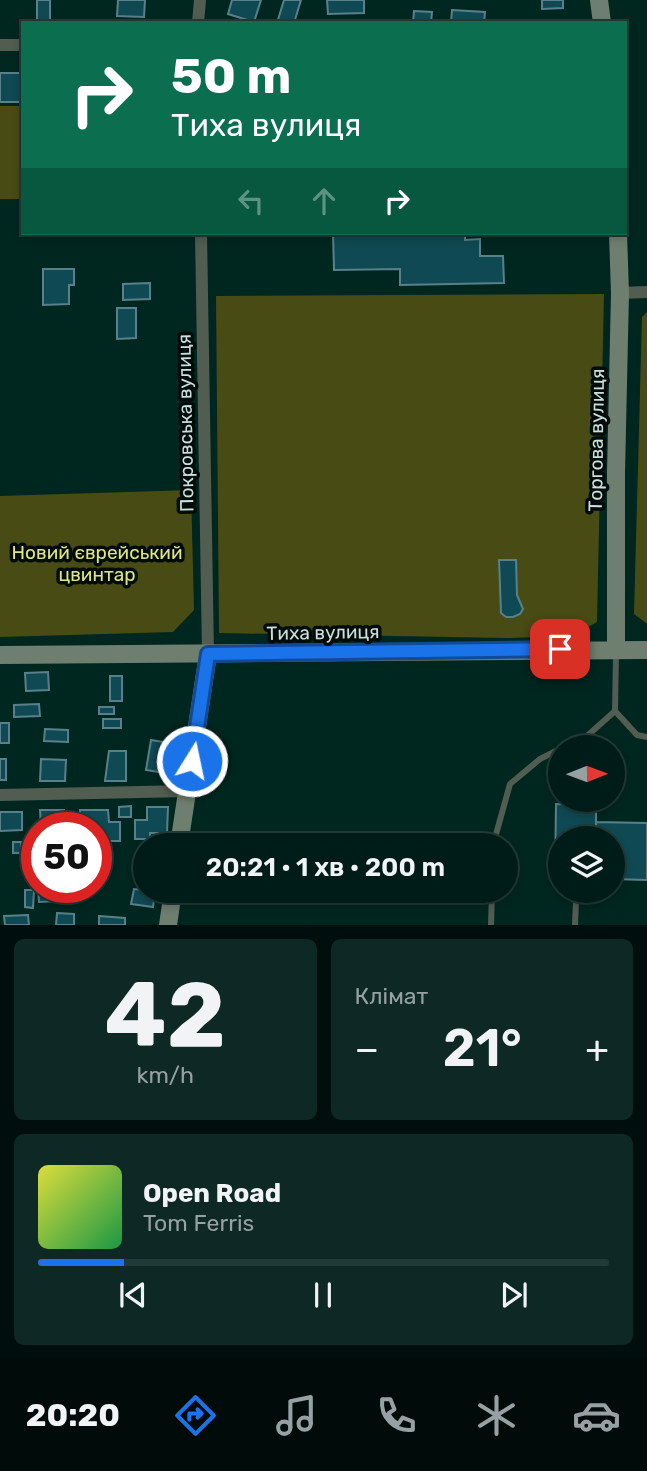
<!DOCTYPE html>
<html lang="uk">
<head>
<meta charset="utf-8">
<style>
  body { margin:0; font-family:Rubik,sans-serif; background:#0e2925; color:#f1f3f6; height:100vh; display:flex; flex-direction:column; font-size:26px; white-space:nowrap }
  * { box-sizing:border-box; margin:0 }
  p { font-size:23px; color:#95a1a2 }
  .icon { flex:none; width:38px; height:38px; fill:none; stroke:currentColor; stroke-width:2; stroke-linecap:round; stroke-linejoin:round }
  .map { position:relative; height:925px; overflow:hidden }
  .details { display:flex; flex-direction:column; gap:14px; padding:14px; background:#000f0d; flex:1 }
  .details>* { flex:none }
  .banner { position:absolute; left:21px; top:21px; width:606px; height:214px; border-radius:0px; box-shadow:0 4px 10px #0003,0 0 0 2px #223a37; background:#0b6e4f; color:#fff; overflow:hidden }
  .needle { width:46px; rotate:89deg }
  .fabs { position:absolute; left:548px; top:735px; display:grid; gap:14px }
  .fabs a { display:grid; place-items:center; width:77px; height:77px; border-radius:50%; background:#001c18; box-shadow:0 4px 10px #0003,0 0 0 2px #223a37; font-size:35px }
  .speed { position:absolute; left:21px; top:812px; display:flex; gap:14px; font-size:35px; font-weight:700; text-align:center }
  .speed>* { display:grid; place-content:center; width:91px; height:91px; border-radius:50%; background:#001c18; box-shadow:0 4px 10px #0003,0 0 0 2px #223a37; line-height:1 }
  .speed .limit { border:10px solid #d22; background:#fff; color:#111 }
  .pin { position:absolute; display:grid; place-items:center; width:60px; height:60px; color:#fff; margin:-30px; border-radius:14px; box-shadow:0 4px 10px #0006 }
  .me { position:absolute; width:77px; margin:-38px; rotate:10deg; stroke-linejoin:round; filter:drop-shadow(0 0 5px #0008) }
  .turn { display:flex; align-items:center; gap:24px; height:147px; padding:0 35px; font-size:32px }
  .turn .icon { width:91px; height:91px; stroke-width:2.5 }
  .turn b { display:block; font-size:49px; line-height:60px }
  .lanes { display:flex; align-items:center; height:66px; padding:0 35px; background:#0003; justify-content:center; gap:35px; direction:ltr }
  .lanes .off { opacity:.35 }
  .big { font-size:52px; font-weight:600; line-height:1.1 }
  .details .card { flex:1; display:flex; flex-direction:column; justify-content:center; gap:10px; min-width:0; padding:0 24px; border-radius:10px; background:#0e2925 }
  .details .dial { align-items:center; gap:0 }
  .dial b { font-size:91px; line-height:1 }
  .song { display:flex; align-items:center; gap:21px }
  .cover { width:84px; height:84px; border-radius:10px; background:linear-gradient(135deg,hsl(60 70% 55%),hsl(140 70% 35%)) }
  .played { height:7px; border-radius:4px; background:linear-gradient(90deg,#1a73e8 15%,#223a37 15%) }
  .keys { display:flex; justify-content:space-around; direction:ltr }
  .heat { display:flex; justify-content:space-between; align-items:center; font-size:38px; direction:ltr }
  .details .tiles { flex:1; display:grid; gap:14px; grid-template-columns:1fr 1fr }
  .card:last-child { grid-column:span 2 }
  .trip { position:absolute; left:133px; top:833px; width:385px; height:70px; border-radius:35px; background:#001c18; box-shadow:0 4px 10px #0003,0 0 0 2px #223a37; font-weight:600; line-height:70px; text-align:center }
  .tab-bar { display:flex; height:112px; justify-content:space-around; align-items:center; background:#000b0a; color:#95a1a2 }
  .tab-bar .icon { width:49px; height:49px }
  .tab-bar .selected { color:#1a73e8 }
  .tab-bar b { font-size:32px; color:#f1f3f6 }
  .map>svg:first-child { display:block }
  .green { fill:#494b14 }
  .building { fill:#0f4954; stroke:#59808a; stroke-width:2 }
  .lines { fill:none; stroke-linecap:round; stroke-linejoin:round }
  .lane { stroke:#525d52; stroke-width:6 }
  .street { stroke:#525d52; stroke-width:12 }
  .secondary { stroke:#6f7f6f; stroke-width:18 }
  .route-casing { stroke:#114b97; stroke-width:18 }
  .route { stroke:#1a73e8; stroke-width:12 }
  .labels { text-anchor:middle; stroke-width:7; stroke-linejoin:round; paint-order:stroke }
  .street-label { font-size:19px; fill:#cbe0db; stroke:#010c0a }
  .park-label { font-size:19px; fill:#e1e67d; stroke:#010c0a }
</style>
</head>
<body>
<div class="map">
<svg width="647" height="925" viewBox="0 0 647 925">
  <rect width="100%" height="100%" fill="#002620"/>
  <path class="green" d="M 0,106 L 23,106 L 23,199 L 0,199 Z
    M 604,294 L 597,622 L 572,636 L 506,638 L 219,633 L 216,296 Z
    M 647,312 L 647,623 L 646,623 L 634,614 L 642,317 Z
    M 191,490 L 194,610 L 173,632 L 0,637 L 0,496 Z"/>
  <path class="building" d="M 37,0 L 50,0 L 50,22 L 37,22 Z
    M 118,0 L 145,0 L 144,17 L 117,16 Z
    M 232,0 L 261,0 L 254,22 L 228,14 Z
    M 284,0 L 301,0 L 294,23 L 277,23 Z
    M 327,0 L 364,0 L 364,13 L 328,14 Z
    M 542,0 L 563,0 L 563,8 L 542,9 Z
    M 452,10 L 485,12 L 484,23 L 451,23 Z
    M 414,11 L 432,12 L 431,23 L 413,23 Z
    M 0,73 L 23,73 L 23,102 L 0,102 Z
    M 333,233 L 465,233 L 465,240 L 480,239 L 480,256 L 503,256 L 504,283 L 400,285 L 400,269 L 334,270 Z
    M 43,269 L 74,269 L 74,285 L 69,285 L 69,304 L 43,305 Z
    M 150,283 L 150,299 L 123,300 L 123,284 Z
    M 117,308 L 136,308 L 136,338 L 117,339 Z
    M 499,560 L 516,560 L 517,595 L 523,609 L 520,614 L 513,617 L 506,617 L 501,613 Z
    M 48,672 L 49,690 L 26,691 L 25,673 Z
    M 110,676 L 122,676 L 122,701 L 110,701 Z
    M 39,704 L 40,716 L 14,717 L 14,705 Z
    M 99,707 L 114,707 L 114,714 L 99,714 Z
    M 103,719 L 121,719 L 121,728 L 103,728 Z
    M 0,723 L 9,723 L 9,743 L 0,743 Z
    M 45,729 L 68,730 L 68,742 L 44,741 Z
    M 151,740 L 164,742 L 159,772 L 146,770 Z
    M 109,751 L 126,751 L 126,781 L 105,781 Z
    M 0,759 L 6,759 L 6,780 L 0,780 Z
    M 41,759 L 66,760 L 65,781 L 40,781 Z
    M 578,800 L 596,800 L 596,805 L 577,805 Z
    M 556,804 L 596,805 L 596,838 L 560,838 L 560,878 L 555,878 Z
    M 131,806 L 131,817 L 119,817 L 119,807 Z
    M 147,807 L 168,807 L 167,833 L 150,833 L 150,839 L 135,839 L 135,820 L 147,820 Z
    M 40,810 L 64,810 L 64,828 L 41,828 Z
    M 80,810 L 108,810 L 109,822 L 120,822 L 120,841 L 96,841 L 96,828 L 73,828 L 73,824 L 80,824 Z
    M 0,812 L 22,812 L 22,830 L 0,831 Z
    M 596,822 L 647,823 L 647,880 L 612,879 L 612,838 L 596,838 Z
    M 13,842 L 21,842 L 21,853 L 13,853 Z
    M 96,844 L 111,844 L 111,858 L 96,858 Z
    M 136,857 L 145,857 L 145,868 L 136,869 Z
    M 144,882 L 145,891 L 155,891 L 153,907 L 131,904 L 134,889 L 143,890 Z
    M 38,887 L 59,887 L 60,901 L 39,902 Z
    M 25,890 L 34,890 L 33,908 L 25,907 Z
    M 57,913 L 74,914 L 74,925 L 56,925 Z
    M 28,915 L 29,925 L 5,925 L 4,916 Z
    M 99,916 L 125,918 L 125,925 L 99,925 Z"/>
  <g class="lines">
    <path class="lane" d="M 615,711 L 637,735 L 647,737
      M 564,747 L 587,736 L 615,711 L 616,654
      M 493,845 L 510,784 L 540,759 L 560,749
      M 491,925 L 492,891
      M 575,925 L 576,901"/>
    <path class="street" d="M 198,23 L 200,0
      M 0,45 L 23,45
      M 201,233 L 208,654
      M 620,293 L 647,292
      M 0,795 L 187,791"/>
    <path class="secondary" d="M 599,0 L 602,23
      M 616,648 L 616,473 L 620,293 L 618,233
      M 0,655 L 647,650
      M 179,845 L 208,654
      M 168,925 L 173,891"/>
  </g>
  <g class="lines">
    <defs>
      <path id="route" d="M 192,761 L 208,654 L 560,649"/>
    </defs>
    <use href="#route" class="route-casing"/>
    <use href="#route" class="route"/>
  </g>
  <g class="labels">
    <g class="street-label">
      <text transform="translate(185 423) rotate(-91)" y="7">Покровська вулиця</text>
      <text transform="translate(596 440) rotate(-89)" y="7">Торгова вулиця</text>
      <text transform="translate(323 632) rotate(-1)" y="7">Тиха вулиця</text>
    </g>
    <g class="park-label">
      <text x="97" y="559">Новий єврейський<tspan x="97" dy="22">цвинтар</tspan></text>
    </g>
  </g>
</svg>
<div class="fabs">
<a><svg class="needle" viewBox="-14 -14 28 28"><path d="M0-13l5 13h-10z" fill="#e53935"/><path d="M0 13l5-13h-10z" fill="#95a1a2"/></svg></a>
<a><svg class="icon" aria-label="layers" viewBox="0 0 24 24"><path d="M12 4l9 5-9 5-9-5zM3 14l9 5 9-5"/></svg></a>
</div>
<div class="speed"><div class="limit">50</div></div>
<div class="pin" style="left:560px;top:649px;background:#d93025"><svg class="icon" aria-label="arrive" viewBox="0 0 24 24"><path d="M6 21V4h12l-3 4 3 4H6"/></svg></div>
<svg class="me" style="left:192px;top:761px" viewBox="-20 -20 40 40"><circle r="17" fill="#1a73e8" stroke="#fff" stroke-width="3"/><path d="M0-11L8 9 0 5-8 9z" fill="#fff"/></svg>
<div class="trip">20:21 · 1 хв · 200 m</div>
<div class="banner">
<div class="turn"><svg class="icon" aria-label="right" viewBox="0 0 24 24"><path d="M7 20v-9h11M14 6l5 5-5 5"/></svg><div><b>50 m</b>Тиха вулиця</div></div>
<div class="lanes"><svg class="icon off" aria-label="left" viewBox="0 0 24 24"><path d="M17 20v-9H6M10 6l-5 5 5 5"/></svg><svg class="icon off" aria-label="ahead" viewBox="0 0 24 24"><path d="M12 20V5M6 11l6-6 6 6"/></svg><svg class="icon" aria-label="right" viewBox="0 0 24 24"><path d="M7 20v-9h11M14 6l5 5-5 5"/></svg></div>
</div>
</div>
<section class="details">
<div class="tiles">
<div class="card dial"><b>42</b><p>km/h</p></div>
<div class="card"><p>Клімат</p>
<div class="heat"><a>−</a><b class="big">21°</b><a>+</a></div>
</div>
<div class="card">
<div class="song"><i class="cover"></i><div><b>Open Road</b><p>Tom Ferris</p></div></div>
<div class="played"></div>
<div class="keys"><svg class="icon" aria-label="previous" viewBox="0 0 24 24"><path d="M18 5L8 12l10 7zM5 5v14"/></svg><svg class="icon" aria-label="pause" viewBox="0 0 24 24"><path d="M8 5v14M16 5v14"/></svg><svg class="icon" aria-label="next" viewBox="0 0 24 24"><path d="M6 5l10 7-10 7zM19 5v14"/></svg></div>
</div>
</div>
</section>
<nav class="tab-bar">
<b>20:20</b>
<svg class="icon selected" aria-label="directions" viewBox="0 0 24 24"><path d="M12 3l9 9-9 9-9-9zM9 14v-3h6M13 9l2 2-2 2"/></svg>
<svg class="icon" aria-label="music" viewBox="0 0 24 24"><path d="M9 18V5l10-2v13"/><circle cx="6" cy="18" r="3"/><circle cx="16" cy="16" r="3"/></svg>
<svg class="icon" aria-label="phone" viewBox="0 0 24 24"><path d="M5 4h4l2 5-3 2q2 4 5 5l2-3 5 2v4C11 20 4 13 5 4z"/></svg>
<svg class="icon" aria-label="climate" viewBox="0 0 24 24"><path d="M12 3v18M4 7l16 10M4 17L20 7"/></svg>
<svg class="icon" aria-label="car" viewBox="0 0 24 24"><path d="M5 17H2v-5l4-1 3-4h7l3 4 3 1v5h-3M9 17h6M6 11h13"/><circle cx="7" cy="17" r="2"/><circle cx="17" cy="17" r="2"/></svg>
</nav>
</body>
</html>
